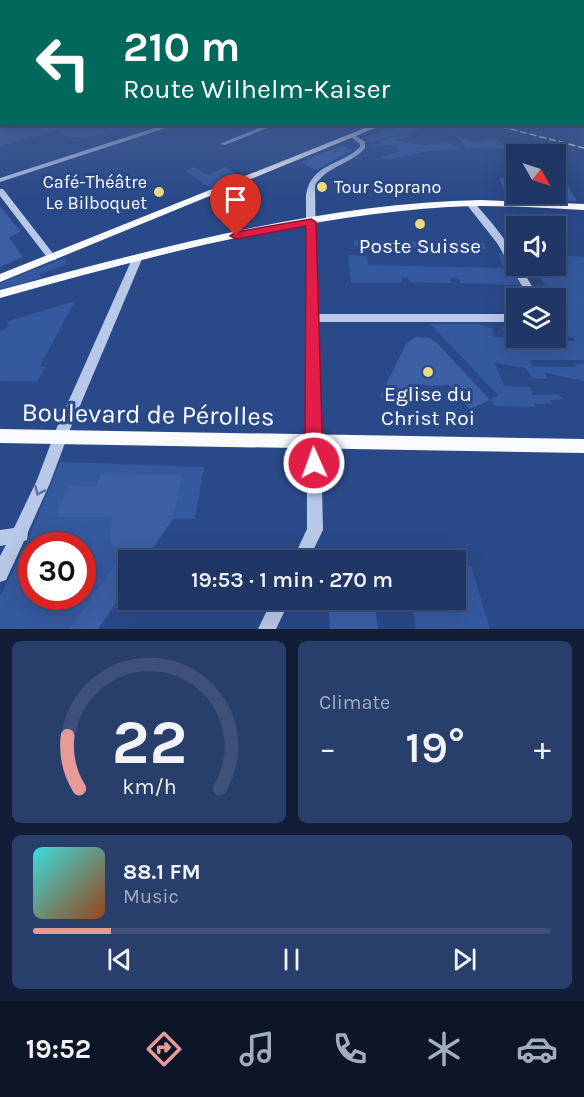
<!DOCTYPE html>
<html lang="en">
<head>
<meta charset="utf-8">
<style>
  body { margin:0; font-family:Karla,sans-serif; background:#283f6c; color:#f1f3f6; height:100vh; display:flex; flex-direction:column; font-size:22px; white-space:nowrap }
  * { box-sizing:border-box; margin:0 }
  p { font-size:20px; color:#a2acbf }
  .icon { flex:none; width:33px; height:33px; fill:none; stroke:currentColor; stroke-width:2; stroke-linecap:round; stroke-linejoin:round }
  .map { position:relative; height:629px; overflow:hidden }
  .details { display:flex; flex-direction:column; gap:12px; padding:12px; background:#121e38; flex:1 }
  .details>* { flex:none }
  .banner { position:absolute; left:0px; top:0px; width:585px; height:126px; box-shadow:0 6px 24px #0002,0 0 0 2px #3d517a; background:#00695c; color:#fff; overflow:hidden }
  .needle { width:39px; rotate:129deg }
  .buttons { position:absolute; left:506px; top:144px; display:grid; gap:12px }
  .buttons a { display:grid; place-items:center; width:60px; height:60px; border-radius:0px; background:#203766; box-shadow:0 6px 24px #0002,0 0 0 2px #3d517a; font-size:30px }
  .speed { position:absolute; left:18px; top:532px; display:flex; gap:12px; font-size:30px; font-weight:700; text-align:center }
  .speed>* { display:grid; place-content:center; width:78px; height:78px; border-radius:50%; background:#203766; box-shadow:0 6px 24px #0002,0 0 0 2px #3d517a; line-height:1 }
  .speed .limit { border:9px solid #d22; background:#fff; color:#111 }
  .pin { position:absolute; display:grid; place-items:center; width:51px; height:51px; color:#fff; margin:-62px -26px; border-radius:50% 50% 50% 0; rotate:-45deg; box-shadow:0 0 6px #0007 }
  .pin .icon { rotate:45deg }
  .me { position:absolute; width:66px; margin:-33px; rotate:358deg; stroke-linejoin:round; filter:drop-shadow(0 0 4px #0008) }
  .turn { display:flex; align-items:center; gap:21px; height:126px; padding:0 24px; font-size:27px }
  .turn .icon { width:78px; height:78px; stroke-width:2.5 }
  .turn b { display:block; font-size:42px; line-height:51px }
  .big { font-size:45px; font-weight:600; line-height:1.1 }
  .details .tile { flex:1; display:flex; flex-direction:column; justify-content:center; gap:9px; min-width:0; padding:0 21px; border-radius:9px; background:#283f6c }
  .details .dial { align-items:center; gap:0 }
  .dial svg { height:156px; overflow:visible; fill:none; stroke:#3d517a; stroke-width:7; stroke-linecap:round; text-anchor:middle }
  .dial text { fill:#f1f3f6; stroke:none }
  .song { display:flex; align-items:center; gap:18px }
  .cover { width:72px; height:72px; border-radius:9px; background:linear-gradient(135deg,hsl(180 70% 55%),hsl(20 70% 35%)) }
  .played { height:6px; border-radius:3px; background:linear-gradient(90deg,#e69b98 15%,#3d517a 15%) }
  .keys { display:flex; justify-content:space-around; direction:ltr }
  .heat { display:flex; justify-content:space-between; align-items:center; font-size:33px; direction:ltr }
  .details .tiles { flex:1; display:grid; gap:12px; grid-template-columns:1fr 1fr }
  .tile:last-child { grid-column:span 2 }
  .trip { position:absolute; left:118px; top:550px; width:348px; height:60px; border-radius:0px; background:#203766; box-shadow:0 6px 24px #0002,0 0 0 2px #3d517a; font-weight:600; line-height:60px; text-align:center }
  .menu { display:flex; height:96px; justify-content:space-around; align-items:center; background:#0d1629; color:#a2acbf }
  .menu .icon { width:42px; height:42px }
  .menu .selected { color:#e69b98 }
  .menu b { font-size:27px; color:#f1f3f6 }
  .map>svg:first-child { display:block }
  .green { fill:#35599f; fill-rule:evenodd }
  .building { fill:#3b5ea4 }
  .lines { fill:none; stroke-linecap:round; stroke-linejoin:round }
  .minor { fill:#b7c8e8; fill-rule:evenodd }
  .major { fill:#f9fafe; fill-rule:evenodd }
  .rail { stroke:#fff; stroke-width:1.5; stroke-dasharray:7 3; stroke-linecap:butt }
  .oneway { stroke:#5b75aa }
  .route { fill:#e11d48; stroke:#92132f; stroke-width:1.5 }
  .poi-dot { fill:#eeda7e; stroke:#2a4988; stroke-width:2 }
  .labels { text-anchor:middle; stroke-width:6; stroke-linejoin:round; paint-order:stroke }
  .far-poi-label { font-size:18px; fill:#fff; stroke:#2a4988; text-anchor:end }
  .poi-label { font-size:21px; fill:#fff; stroke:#2a4988 }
  .near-street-label { font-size:26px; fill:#fff; stroke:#2a4988 }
</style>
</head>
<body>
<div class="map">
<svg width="584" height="629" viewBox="0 0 584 629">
  <rect width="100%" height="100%" fill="#2a4988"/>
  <path class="green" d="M 0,109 L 2,124 L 140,125 L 103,135 L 83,137 L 69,137 L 56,131 L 0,146 Z
    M 396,124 L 424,126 L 417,130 L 371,142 L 365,138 Z
    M 441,130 L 476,143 L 495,139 L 511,149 L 465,148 L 463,142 L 456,136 L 439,131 Z
    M 407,134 L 411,136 L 395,141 L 423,145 L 450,143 L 459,149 L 429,151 L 385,160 L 381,157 L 400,151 L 393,145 L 372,146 L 389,138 Z
    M 194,167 L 207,175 L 226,167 L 241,177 L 212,189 L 186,171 Z
    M 354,240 L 484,243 L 486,249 L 354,246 Z
    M 498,253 L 504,253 L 520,285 L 460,283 L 459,279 L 450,278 L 451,283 L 409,282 L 408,278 L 401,278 L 402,283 L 351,283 L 348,255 L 367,256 L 368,265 L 504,268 Z
    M 555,255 L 584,257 L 584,360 L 530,360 L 532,366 L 576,367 L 575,364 L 584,364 L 584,381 L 545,373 L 547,379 L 533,378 L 525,368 L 495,363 L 504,386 L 530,387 L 533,395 L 557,394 L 564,399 L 550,400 L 552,404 L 534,404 L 535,407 L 496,406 L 490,400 L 498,395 L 430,324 L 478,324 L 492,328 L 495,337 L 508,337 L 502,329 L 504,327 L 515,326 L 516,338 L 521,340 L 575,341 L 573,337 L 560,336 L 556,327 L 568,327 L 555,303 L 555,298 L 552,298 L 534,266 L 555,266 Z
    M 65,258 L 66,264 L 64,266 L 39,274 L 41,278 L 0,289 L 0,283 Z
    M 75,301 L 40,366 L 46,367 L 37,382 L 0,381 L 0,331 L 6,329 L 9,321 Z
    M 60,462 L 204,467 L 195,519 L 173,519 L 181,474 L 101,473 L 96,486 L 68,485 L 57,516 L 113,517 C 110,534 110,541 122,554 L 69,629 L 0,629 L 0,596 L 22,554 ZM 32,546 L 82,546 L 82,597 L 32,597 Z
    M 456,566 L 471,566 L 490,629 L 416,629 L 411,600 L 456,600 Z"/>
  <path class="building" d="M 341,145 L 352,150 L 316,170 L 301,162 Z
    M 499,178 L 516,178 L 516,197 L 507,197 Z
    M 555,181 L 565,181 L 577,201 L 555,200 Z
    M 0,206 L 21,232 L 9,237 L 23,257 L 0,267 Z
    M 415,337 L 430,338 L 437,343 L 490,400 L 470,409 L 449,385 L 432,386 L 415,384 L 404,408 L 380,397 L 406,344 Z
    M 101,473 L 182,474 L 173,519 L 144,561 L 129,561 L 129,584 L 98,629 L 69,629 L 122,554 L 112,544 L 110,536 L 112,517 L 56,517 L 68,485 L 96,486 Z
    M 328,600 L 374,600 L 378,629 L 330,629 Z"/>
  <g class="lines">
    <path class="minor" d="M 167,124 L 178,124 L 0,182 L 0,178 Z
      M 268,124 L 278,124 L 225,145 L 220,144 Z
      M 353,134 L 365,142 L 365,148 C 351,165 324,166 315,187 L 317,314 L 516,314 L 516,322 L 318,322 L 323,530 L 308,561 L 292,561 L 307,529 L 306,195 C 311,163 341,166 360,147 L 360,144 L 350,136 Z
      M 0,189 L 3,189 L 55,256 L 57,258 L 55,260 L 49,260 L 0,196 Z
      M 467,201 L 473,201 C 485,216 516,247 516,266 L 520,266 L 539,298 L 529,298 L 497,243 L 467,205 Z
      M 137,256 L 142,259 L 71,427 L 50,483 L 28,532 L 27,540 L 24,541 L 6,580 L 0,582 L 0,556 L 6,545 L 0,546 L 0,530 L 14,528 L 37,480 L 57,427 L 132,259 Z
      M 272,600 L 290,600 L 276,629 L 258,629 Z"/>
    <path class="major" d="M 375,124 L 385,124 L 0,282 L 0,274 Z
      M 481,200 L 584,204 L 584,210 C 539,208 493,204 448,207 C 296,217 147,257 0,298 L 0,290 C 155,249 320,203 481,200 Z
      M 0,429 L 584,439 L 584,453 L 0,443 Z"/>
    <path class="rail" d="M 491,124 L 584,148"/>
  </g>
  <defs><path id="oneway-chevron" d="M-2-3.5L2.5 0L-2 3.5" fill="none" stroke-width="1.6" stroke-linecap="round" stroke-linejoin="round" transform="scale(1.5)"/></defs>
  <use class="oneway" href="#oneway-chevron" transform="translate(39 491) rotate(114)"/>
  <linearGradient id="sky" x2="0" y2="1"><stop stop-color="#17284b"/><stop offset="0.55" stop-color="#445f96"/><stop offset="1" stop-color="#445f96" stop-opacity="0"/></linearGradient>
  <rect width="584" height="198" fill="url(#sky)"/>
  <path class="route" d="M 311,219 L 316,222 L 323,463 L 321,469 L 314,472 L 308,469 L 305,463 L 306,226 L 236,239 L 230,236 L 236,232 Z"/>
  <g class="poi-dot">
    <circle cx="322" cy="187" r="6"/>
    <circle cx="159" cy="192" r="6"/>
    <circle cx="420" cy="224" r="6"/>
    <circle cx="428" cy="372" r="6"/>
  </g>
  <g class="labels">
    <g class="far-poi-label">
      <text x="147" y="188">Café-Théâtre<tspan x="147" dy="21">Le Bilboquet</tspan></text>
      <text x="334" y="193" text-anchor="start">Tour Soprano</text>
    </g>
    <g class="poi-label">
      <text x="420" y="253">Poste Suisse</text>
      <text x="428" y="401">Eglise du<tspan x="428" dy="24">Christ Roi</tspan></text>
    </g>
    <g class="near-street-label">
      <text transform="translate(148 414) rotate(1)" y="9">Boulevard de Pérolles</text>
    </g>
  </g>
</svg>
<div class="buttons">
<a><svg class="needle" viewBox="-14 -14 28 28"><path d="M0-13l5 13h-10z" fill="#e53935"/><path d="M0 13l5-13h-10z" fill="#a2acbf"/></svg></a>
<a><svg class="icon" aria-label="sound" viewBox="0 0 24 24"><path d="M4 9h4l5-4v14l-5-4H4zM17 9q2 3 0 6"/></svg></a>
<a><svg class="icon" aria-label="layers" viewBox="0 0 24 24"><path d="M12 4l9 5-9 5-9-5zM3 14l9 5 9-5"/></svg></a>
</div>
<div class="speed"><div class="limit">30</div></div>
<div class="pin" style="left:236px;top:236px;background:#d93025"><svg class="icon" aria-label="arrive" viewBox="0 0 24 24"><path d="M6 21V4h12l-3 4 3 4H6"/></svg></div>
<svg class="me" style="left:314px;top:463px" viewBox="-20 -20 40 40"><circle r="17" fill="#e11d48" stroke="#fff" stroke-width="3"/><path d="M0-11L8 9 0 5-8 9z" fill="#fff"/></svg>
<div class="trip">19:53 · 1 min · 270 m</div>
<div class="banner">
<div class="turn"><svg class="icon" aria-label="left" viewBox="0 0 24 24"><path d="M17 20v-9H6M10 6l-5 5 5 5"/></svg><div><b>210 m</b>Route Wilhelm-Kaiser</div></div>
</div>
</div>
<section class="details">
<div class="tiles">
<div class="tile dial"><svg viewBox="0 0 100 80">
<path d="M14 69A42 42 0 1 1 86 69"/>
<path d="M14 69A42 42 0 0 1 8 42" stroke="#e69b98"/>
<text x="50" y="56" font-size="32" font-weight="700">22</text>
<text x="50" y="72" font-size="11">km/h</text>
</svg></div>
<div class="tile"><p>Climate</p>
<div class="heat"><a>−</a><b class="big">19°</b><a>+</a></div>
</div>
<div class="tile">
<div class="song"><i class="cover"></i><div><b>88.1 FM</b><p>Music</p></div></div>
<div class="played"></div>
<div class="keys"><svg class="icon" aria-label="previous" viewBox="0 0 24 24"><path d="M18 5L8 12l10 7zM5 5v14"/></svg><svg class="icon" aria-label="pause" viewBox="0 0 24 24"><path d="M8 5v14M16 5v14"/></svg><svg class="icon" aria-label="next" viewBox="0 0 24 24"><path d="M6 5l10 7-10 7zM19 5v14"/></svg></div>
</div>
</div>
</section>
<nav class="menu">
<b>19:52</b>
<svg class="icon selected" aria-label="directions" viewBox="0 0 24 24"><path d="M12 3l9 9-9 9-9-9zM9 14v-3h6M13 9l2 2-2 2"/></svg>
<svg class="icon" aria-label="music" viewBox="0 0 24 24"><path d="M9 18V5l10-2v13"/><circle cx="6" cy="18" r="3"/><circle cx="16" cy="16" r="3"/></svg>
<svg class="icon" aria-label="phone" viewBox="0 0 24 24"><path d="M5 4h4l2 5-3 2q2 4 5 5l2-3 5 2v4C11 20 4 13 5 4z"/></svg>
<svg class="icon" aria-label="climate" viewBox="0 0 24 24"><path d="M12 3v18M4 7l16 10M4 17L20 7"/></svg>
<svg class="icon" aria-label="car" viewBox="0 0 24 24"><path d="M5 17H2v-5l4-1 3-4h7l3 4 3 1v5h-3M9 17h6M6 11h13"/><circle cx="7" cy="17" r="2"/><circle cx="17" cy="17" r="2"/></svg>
</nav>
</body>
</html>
